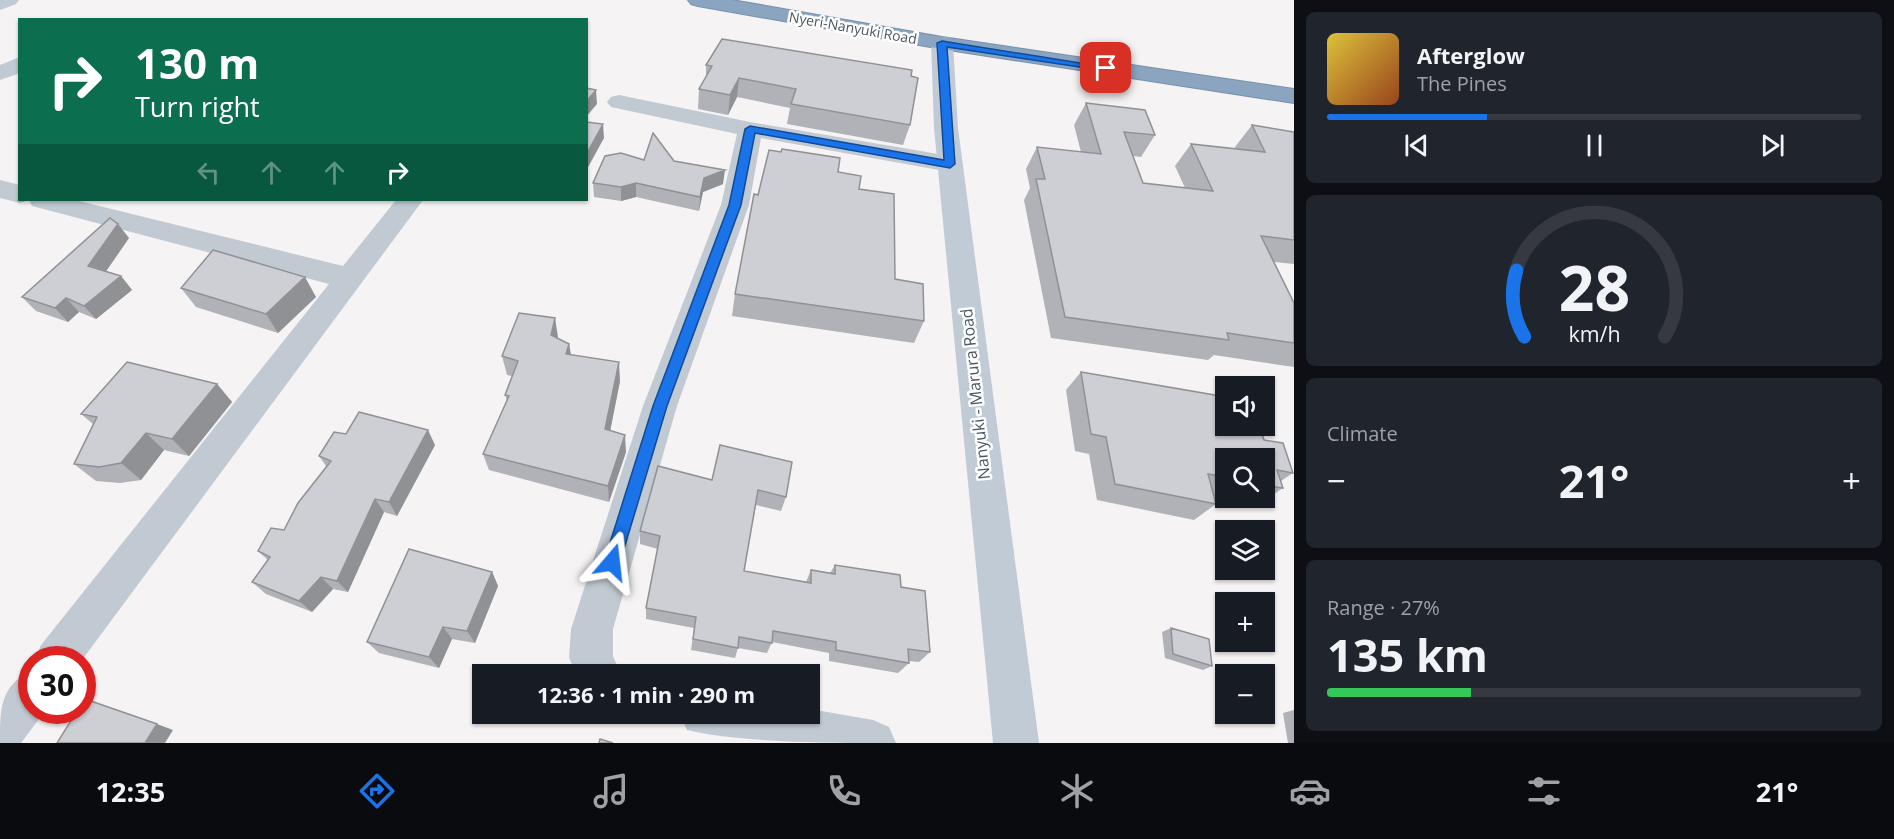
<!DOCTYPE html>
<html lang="en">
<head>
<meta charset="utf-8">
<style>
  body { margin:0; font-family:"Open Sans",sans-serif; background:#20242c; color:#f1f3f6; height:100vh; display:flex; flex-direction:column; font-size:22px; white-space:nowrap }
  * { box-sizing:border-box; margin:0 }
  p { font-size:20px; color:#9ea1a6 }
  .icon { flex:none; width:33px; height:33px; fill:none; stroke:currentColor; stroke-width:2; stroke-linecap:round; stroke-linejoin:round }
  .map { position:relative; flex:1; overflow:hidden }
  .sheet { display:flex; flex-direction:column; gap:12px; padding:12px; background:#0d0f14; width:600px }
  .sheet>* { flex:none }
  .top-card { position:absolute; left:18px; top:18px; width:570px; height:183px; border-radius:0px; box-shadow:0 2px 4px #0004; background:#0b6e4f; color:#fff; overflow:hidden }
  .controls { position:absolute; left:1215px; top:376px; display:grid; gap:12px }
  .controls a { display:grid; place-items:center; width:60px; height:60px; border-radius:0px; background:#171b24; box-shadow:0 2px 4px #0004; font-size:30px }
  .speed { position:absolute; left:18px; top:646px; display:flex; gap:12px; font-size:30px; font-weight:700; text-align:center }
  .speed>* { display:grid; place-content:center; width:78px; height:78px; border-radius:50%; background:#171b24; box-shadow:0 2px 4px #0004; line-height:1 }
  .speed .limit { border:9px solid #d22; background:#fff; color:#111 }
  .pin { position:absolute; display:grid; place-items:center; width:51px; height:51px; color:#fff; margin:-26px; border-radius:12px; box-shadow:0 3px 9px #0006 }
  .me { position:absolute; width:66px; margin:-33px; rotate:17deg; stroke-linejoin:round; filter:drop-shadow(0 0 4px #0008) }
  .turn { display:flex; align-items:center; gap:21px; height:126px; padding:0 18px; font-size:27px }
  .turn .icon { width:78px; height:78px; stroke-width:2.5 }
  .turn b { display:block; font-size:42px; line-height:51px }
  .lanes { display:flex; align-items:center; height:57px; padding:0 18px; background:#0003; justify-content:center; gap:30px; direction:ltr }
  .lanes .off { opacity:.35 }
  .big { font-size:45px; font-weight:700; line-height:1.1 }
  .sheet .card { flex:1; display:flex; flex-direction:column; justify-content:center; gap:9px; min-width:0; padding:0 21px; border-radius:9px; background:#20242c }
  .sheet .dial { align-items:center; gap:0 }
  .dial svg { height:156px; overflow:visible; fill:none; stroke:#363941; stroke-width:7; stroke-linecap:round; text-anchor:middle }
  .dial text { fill:#f1f3f6; stroke:none }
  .song { display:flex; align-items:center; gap:18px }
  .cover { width:72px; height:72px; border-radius:9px; background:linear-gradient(135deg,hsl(50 70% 55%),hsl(20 70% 35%)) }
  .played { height:6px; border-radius:3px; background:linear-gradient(90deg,#1a73e8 30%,#363941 30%) }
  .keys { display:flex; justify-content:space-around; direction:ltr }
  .heat { display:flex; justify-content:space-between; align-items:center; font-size:33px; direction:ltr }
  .charge { height:9px; border-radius:4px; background:linear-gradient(90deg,#34c759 27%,#363941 0) }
  .trip { position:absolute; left:472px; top:664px; width:348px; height:60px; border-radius:0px; background:#171b24; box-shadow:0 2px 4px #0004; font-weight:700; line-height:60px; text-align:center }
  .menu { display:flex; height:96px; justify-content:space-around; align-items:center; background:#090b0e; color:#9ea1a6 }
  .menu .icon { width:42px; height:42px }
  .menu .selected { color:#1a73e8 }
  .menu b { font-size:27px; color:#f1f3f6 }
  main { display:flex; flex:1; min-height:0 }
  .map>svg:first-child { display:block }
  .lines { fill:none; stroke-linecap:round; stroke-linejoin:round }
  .highway-casing { stroke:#7690ad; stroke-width:2 }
  .street { fill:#c1cad2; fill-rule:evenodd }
  .secondary { fill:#c1cbd6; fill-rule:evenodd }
  .highway { fill:#8ba5c1; fill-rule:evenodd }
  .wall { fill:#b0b2b7 }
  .shaded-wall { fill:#909195 }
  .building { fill:#cdcfd5; stroke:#909195; stroke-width:1.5 }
  .route { fill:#1a73e8; stroke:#114b97; stroke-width:1.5 }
  .labels { text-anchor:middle; stroke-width:5; stroke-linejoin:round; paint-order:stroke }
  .far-street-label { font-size:14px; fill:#4a5661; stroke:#fff }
  .street-label { font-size:16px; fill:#4a5661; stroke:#fff }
</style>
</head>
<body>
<main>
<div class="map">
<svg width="1294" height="743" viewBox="0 0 1294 743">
  <rect width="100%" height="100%" fill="#f5f3f3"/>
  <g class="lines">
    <defs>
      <path id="highway" d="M 688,0 L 732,0 L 942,37 L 1294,89 L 1294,103 L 942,49 L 698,6 L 691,4 Z"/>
    </defs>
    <use href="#highway" class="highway-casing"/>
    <path class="street" d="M 20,57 L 20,73 L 0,80 L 0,65 Z
      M 619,95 L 750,122 L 950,156 L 959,158 L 963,164 L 959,170 L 950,172 L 761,138 L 749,205 L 677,406 L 613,629 L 613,656 L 621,675 L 577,675 L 569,658 L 571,629 L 643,406 L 721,205 L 737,134 L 611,107 L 607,102 L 611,97 Z
      M 0,180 L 20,185 L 20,200 L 75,200 L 343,266 L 396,200 L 423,200 L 82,660 L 34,660 L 41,645 L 329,284 L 32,206 L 29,200 L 20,203 L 0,198 Z
      M 32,670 L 32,711 L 45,711 L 21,743 L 0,743 C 0,708 0,686 32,670 Z
      M 810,709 L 873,720 L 889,727 L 896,743 C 836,743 741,743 687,730 L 680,714 L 810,714 Z"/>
    <path class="secondary" d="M 0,0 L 19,0 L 16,4 L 0,10 Z
      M 942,37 L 950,38 L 953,43 L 958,128 L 1039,743 L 993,743 L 934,128 L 931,43 L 934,38 Z"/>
    <use href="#highway" class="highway"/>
  </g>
  <path class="wall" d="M 706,65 L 911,76 L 910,125 L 903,145 L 787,124 L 790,108 L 737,97 L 728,115 L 698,109 L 699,89 L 706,77 Z
    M 1086,103 L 1155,135 L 1141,157 L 1133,156 L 1143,183 L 1185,188 L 1175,166 L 1191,144 L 1235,149 L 1235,147 L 1252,125 L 1294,132 L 1294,264 L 1274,262 L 1294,303 L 1294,367 L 1214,355 L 1208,360 L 1051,338 L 1024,200 L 1030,188 L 1026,169 L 1037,147 L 1081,152 L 1074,125 Z
    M 644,160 L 674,161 L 723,184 L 703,192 L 699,211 L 636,197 L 621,201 L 594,197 L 593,183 Z
    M 859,189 L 895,279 L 924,321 L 914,343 L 732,316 L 735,294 L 758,195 Z
    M 129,238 L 106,271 L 121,276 L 132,290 L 96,319 L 79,312 L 68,322 L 36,311 L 22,297 Z
    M 181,288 L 316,297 L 278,333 L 196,307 Z
    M 555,318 L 557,338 L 569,344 L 571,355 L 620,381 L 610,431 L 626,452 L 609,502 L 489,470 L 483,454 L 507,401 L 505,395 L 512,376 L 507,375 L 502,356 Z
    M 1081,372 L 1264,440 L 1293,473 L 1281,481 L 1283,488 L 1259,504 L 1226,498 L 1264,498 L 1264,459 L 1226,459 L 1226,498 L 1214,496 L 1216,504 L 1194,520 L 1097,500 L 1089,454 L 1075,451 L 1066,390 Z
    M 217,384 L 232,402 L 189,456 L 164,450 L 141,480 L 120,483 L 96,481 L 74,464 L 93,424 L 81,414 Z
    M 435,445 L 397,516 L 384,512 L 348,592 L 333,589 L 312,612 L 266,594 L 252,582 L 268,560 L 258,551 L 284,530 L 326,466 L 319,456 Z
    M 712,480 L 786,497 L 781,511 L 756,505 L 744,571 L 806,582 L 811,570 L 830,573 L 835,565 L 901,587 L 930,652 L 919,662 L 909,661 L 909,663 L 898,673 L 829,661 L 829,653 L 772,642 L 767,653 L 738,648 L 735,658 L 691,650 L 694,628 L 646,619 L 646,608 L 658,549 L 640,544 L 640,531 Z
    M 492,572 L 498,586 L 475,643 L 452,639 L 439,668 L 379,653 L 367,642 Z
    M 1171,628 L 1212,666 L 1203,670 L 1165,658 L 1162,632 Z
    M 1294,710 L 1294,743 L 1288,743 L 1283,713 Z"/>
  <path class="shaded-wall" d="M 739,78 L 737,97 L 728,115 L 730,95 Z
    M 596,90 L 597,104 L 586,117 L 586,102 Z
    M 603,124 L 604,138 L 586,171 L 586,155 Z
    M 725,170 L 723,184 L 703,192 L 699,211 L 700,197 L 704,178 Z
    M 636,183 L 636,197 L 621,201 L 621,187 Z
    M 118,224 L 129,238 L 100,280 L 88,266 Z
    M 121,276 L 132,290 L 96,319 L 84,306 Z
    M 305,277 L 316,297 L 278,333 L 266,314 Z
    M 66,298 L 79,312 L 68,322 L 55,308 Z
    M 555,318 L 558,337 L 554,354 L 551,335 Z
    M 569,344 L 572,362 L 566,354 Z
    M 619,362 L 620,381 L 607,447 L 605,429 Z
    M 217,384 L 232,402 L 189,456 L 172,439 Z
    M 428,430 L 435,445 L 397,516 L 389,502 Z
    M 146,433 L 164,450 L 141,480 L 121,463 Z
    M 625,435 L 626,452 L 609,502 L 608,486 Z
    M 375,499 L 384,512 L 348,592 L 337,581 Z
    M 492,572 L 498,586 L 475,643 L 467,631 Z
    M 321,577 L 333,589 L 312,612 L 299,601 Z
    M 443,627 L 452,639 L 439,668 L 429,657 Z
    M 157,724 L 173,730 L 165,743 L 145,743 Z"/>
  <path class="building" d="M 722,39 L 912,70 L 911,76 L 918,78 L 910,125 L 791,104 L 796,89 L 739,78 L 730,95 L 699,89 L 712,66 L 706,65 Z
    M 586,88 L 596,90 L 586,102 Z
    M 1086,103 L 1145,110 L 1155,135 L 1124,132 L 1143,183 L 1213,191 L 1191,144 L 1265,152 L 1252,125 L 1294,132 L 1294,240 L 1261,236 L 1294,303 L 1294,343 L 1227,333 L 1229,340 L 1065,317 L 1036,179 L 1045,179 L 1037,147 L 1101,154 Z
    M 586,122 L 603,124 L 586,155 Z
    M 653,133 L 674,161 L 725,170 L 704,178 L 700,197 L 636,183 L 621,187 L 593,183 L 605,156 L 621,153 L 644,160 Z
    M 782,149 L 840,158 L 838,172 L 861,176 L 859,189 L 894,194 L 895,279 L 923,284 L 924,321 L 735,294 L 754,194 L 758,195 L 769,150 L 781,152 Z
    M 110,218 L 118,224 L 88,266 L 121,276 L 84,306 L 66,298 L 55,308 L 22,297 Z
    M 213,250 L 305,277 L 266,314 L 181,288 Z
    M 519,313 L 555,318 L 551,335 L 569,344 L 566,354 L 619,362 L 605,429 L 625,435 L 608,486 L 483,454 L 509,396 L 505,395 L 518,361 L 502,356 Z
    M 127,362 L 217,384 L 172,439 L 146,433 L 121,463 L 99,467 L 74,464 L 97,417 L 81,414 Z
    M 1081,372 L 1226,397 L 1226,426 L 1260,426 L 1264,440 L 1283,443 L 1293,473 L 1277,470 L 1283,488 L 1264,485 L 1264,459 L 1226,459 L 1226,477 L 1208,474 L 1216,504 L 1115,484 L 1106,437 L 1091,434 Z
    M 359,412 L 428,430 L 389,502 L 375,499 L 337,581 L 321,577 L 299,601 L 252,582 L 270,557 L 258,551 L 271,528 L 284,530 L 298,503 L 331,461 L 319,456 L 334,432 L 346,434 Z
    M 720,445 L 792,462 L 786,497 L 758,490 L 744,571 L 811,583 L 811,570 L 835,574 L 835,565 L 900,575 L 901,587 L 925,591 L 930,652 L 908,649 L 909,663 L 836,650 L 836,642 L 773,631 L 772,643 L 739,637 L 738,648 L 693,639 L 696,617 L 646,608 L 660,536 L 640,531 L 658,466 L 712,480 Z
    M 409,549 L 492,572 L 467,631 L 443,627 L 429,657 L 367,642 Z
    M 1171,628 L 1209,639 L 1212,666 L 1173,654 Z
    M 85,699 L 157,724 L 145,743 L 57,743 L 77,711 L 82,711 L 82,702 Z
    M 600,739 L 613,743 L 599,743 Z"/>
  <path class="route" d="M 942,41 L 1111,68 L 1106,71 L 947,47 L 955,164 L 950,168 L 755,133 L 741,205 L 667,406 L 620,562 L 618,568 L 612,570 L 606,568 L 604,562 L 653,406 L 729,205 L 745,129 L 750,126 L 944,160 L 937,43 Z"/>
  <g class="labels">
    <g class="far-street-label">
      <text transform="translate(853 28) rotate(10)" y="5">Nyeri-Nanyuki Road</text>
    </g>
    <g class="street-label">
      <text transform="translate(975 394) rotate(-96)" y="6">Nanyuki - Marura Road</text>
    </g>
  </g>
</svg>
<div class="controls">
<a><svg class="icon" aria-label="sound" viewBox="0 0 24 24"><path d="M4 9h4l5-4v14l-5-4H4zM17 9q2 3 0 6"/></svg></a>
<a><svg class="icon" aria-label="search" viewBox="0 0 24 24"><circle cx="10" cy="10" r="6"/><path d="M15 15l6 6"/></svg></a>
<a><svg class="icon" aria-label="layers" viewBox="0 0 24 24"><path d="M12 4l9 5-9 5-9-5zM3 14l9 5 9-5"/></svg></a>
<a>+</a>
<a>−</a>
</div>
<div class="speed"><div class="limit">30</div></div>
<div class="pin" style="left:1106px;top:68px;background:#d93025"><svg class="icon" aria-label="arrive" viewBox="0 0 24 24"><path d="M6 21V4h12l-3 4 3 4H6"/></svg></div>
<svg class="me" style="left:612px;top:562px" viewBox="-20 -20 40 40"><path d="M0-17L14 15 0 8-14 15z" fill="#1a73e8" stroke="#fff" stroke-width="4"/></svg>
<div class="trip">12:36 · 1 min · 290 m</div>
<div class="top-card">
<div class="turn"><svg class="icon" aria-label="right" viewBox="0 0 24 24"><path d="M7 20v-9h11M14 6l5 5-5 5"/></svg><div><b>130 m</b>Turn right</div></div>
<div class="lanes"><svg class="icon off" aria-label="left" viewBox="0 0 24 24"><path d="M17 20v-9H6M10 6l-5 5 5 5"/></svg><svg class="icon off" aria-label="ahead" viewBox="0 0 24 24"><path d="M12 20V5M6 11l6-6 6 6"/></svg><svg class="icon off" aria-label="ahead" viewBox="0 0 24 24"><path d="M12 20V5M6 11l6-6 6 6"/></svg><svg class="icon" aria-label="right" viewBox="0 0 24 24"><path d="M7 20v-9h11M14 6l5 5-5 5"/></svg></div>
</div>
</div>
<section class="sheet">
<div class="card">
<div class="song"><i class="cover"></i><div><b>Afterglow</b><p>The Pines</p></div></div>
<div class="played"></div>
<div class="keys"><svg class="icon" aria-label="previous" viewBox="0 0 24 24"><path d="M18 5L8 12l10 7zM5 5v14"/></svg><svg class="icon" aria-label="pause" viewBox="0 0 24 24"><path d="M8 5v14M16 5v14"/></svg><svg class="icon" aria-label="next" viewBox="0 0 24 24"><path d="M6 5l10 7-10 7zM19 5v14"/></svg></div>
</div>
<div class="card dial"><svg viewBox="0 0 100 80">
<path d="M14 69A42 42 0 1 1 86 69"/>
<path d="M14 69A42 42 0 0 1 10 35" stroke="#1a73e8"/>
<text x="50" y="56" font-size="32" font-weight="700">28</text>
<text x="50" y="72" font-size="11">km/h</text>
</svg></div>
<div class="card"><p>Climate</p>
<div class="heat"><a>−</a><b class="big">21°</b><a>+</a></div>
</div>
<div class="card"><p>Range · 27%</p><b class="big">135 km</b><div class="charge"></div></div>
</section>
</main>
<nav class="menu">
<b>12:35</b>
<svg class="icon selected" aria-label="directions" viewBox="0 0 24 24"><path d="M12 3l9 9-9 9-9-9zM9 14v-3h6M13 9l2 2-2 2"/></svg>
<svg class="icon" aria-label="music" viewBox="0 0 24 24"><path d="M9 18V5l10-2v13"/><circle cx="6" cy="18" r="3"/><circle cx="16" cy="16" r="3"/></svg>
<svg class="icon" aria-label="phone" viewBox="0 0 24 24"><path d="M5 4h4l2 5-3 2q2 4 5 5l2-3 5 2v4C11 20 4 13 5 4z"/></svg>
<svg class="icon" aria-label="climate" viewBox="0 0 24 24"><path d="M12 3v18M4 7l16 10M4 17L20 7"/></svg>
<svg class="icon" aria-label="car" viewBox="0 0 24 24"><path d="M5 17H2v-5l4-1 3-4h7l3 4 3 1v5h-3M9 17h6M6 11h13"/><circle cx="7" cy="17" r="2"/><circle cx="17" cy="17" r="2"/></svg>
<svg class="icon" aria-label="filters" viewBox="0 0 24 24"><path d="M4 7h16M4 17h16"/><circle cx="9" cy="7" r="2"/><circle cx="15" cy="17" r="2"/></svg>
<b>21°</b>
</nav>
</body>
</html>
